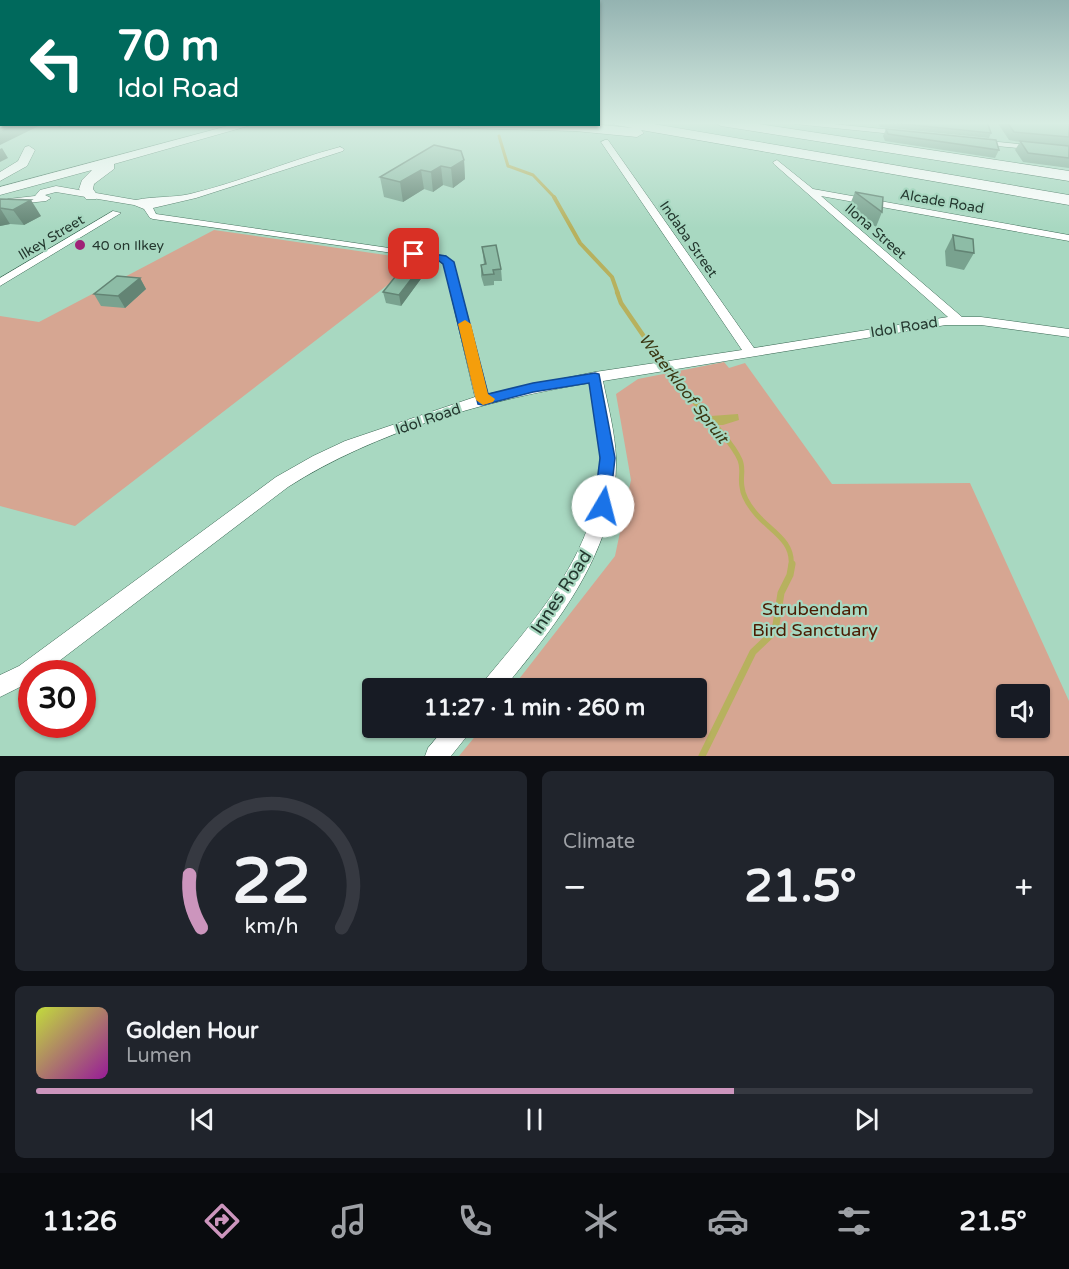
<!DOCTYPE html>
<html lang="en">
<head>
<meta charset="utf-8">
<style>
  body { margin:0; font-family:"Varela Round",sans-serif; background:#20242c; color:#f1f3f6; height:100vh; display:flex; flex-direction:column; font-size:22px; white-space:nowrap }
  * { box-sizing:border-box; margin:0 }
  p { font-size:20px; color:#9ea1a6 }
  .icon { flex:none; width:33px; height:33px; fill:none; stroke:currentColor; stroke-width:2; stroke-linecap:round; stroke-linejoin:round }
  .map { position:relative; height:756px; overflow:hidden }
  .drawer { display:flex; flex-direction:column; gap:15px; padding:15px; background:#0d0f14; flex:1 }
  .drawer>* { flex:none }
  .banner { position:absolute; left:0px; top:0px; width:600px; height:126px; box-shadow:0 2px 4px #0004; background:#00695c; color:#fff; overflow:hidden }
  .tools { position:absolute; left:996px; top:684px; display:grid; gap:12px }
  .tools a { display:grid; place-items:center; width:54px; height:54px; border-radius:6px; background:#171b24; box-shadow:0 2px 4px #0004; font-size:30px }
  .speed { position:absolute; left:18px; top:660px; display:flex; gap:12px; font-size:30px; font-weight:700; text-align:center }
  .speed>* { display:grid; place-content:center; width:78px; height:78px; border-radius:50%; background:#171b24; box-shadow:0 2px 4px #0004; line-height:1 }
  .speed .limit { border:9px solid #d22; background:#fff; color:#111 }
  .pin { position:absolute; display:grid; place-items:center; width:51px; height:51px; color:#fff; margin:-26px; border-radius:12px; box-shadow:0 3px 9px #0006 }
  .me { position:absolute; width:66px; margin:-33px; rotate:8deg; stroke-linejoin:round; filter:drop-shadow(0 0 4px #0008) }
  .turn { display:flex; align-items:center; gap:21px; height:126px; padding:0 18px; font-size:27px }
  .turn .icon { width:78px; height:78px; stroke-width:2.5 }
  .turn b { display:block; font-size:42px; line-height:51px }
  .big { font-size:45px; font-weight:800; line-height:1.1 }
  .drawer .card { flex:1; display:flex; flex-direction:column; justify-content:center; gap:9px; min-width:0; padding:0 21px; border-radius:9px; background:#20242c }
  .drawer .dial { align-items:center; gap:0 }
  .dial svg { height:156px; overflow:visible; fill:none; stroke:#363941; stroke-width:7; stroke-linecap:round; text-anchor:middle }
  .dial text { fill:#f1f3f6; stroke:none }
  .song { display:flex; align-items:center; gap:18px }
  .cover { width:72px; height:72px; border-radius:9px; background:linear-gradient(135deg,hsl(70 70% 55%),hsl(300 70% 35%)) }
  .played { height:6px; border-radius:3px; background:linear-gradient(90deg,#cc95bd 70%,#363941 70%) }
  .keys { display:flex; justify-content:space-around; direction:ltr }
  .heat { display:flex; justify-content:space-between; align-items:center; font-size:33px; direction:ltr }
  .drawer .tiles { flex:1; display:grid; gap:15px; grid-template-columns:1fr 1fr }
  .card:last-child { grid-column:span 2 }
  .trip { position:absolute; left:362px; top:678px; width:345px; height:60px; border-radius:6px; background:#171b24; box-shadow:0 2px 4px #0004; font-weight:800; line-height:60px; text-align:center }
  .dock { display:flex; height:96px; justify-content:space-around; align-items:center; background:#090b0e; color:#9ea1a6 }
  .dock .icon { width:42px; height:42px }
  .dock .selected { color:#cc95bd }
  .dock b { font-size:27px; color:#f1f3f6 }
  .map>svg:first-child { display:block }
  .green { fill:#d6a692; fill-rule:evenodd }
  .water { fill:#b7b15e }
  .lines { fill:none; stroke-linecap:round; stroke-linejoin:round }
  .stream-far4 { stroke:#b7b15e; stroke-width:3 }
  .stream-far3 { stroke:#b7b15e; stroke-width:4 }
  .stream-far2 { stroke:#b7b15e; stroke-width:4.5 }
  .stream-far1 { stroke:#b7b15e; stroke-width:5 }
  .stream { stroke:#b7b15e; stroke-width:7 }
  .street-casing { stroke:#3c6955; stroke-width:1 }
  .primary-casing { stroke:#3c6955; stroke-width:1 }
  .highway-casing { stroke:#3c6955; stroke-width:1 }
  .street { fill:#fff; fill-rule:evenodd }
  .primary { fill:#fff; fill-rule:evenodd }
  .highway { fill:#fff; fill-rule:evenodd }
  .wall { fill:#79a28f }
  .shaded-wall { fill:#638474 }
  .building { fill:#8dbca6; stroke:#638474; stroke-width:1.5 }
  .route { fill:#1a73e8; stroke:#114b97; stroke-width:1.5 }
  .slow { fill:#f59e0b }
  .poi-dot { fill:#9f2277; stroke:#a8d8c1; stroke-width:2 }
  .labels { text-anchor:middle; stroke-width:4.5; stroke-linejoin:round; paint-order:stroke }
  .far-street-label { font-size:14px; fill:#24382f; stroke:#a8d8c1 }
  .far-poi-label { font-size:14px; fill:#24382f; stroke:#a8d8c1; text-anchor:start }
  .street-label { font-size:15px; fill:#24382f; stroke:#a8d8c1 }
  .water-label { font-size:16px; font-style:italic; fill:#3a3713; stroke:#a8d8c1 }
  .near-street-label { font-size:18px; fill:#24382f; stroke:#a8d8c1 }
  .near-park-label { font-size:18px; fill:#4b1b02; stroke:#a8d8c1 }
</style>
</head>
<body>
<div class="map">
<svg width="1069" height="756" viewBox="0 0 1069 756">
  <rect width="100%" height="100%" fill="#a8d8c1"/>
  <path class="green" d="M 214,230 L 420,260 L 75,526 L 0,506 L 0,316 L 39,322 Z
    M 724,362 L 729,368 L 745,363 L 832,484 L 970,483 L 1069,701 L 1069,756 L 459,756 L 482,728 L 696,728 L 696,688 L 512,688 L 615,556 L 631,480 L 616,394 L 638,379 ZM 1006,694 L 1040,694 L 1040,728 L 1006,728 Z"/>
  <path class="water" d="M 693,402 L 699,402 L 711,416 L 738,414 L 739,420 L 723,425 L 713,425 Z"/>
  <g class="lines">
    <path class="stream-far4" d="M 499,136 L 508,166 L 533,175 L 555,198"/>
    <path class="stream-far3" d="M 554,197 L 580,243 L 612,277 L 618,294"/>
    <path class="stream-far2" d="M 617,292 L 621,303 L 671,376 L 697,405"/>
    <path class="stream-far1" d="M 713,422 C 722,434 734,446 740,460 C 744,469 740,477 742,487 C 743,496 750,507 757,515 C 771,531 794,541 791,566"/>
    <path class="stream" d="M 702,756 L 753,652 L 775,631 L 781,593 L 790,575 L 792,564"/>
    <defs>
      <path id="street" d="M 791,122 L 813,122 L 903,131 L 907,133 L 903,135 L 795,124 Z
        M 605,140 L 608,140 L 754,348 L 948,317 L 774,164 L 773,162 L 777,160 L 813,189 L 1069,235 L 1069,241 L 821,196 L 962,317 L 981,317 L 1069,329 L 1069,337 L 981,325 L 946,325 L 603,381 C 608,406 615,432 616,458 C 618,548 558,623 504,688 L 480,688 L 484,681 C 538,616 602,546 600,457 C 600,432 594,408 589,383 C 487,400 376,431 288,487 L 42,674 L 32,674 L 32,681 L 0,697 L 0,675 L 19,666 L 276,477 L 313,456 L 345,441 L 475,397 L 444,265 L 439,261 L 410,256 L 410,252 L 446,256 L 454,264 L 488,394 L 595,372 L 742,350 L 601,142 Z
        M 979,140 L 1069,149 L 1069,153 L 976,144 L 975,142 Z
        M 340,147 L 344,149 L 343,151 L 196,198 L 153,208 L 156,214 L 389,248 L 394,251 L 393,253 L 153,219 L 150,218 L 144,209 L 134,205 L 56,192 L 45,195 L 51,198 L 46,201 L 8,205 L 3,202 L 8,199 L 35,196 L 40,190 L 56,186 L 136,200 C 154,196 172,198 190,194 C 241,182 290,160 340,147 Z
        M 113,211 L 121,213 L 0,286 L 0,278 Z
        M 445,728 L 470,728 L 467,736 L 451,756 L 425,756 L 428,748 Z"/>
      <path id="primary" d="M 235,124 L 255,124 L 114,164 L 114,169 L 94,184 L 93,189 L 98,196 L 96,199 L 86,199 L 79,189 L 82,180 L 92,170 L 0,195 L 0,187 Z
        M 29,146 L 35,150 L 27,166 L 0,181 L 0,172 L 18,161 L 25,147 Z"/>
      <path id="highway" d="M 613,122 L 642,122 L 1069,195 L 1069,205 L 641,130 L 644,133 L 637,137 L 575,131 L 461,128 L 455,124 L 592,124 L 633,128 L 615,125 Z
        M 714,122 L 746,122 L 1069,171 L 1069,181 L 721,126 Z"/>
    </defs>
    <use href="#street" class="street-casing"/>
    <use href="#primary" class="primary-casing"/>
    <use href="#highway" class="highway-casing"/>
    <use href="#street" class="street"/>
    <use href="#primary" class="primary"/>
    <use href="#highway" class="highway"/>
  </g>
  <path class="wall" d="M 864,122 L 987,122 L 991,133 L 989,138 L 880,127 L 879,124 Z
    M 997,122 L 1069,122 L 1069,168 L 1023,162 L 1015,150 L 1020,142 L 1009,140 Z
    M 886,129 L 999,150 L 995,158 L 885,141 L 883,136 Z
    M 464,160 L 465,179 L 453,188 L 443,185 L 433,192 L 424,189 L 403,202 L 384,197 L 380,177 Z
    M 855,192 L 882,212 L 876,227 L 849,207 Z
    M 0,199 L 41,216 L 24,225 L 10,224 L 0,226 Z
    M 953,235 L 974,253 L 964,270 L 946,266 L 945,251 Z
    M 482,247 L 501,269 L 502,281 L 494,281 L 494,285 L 484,286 L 481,276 L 481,265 L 484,264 Z
    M 423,276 L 401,306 L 386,303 L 383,292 Z
    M 140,278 L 146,289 L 125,308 L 101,306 L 94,294 Z"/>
  <path class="shaded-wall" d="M 17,124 L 43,124 L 0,145 L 0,132 Z
    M 57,124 L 70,124 L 59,127 Z
    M 2,148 L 8,158 L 0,162 L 0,149 Z
    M 464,160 L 465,179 L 453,188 L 451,168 Z
    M 441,166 L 443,185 L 433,192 L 431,172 Z
    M 421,170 L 424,189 L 403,202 L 400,182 Z
    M 31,200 L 41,216 L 24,225 L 13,210 Z
    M 0,208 L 10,224 L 0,226 Z
    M 422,265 L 423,276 L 401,306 L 399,295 Z
    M 140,278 L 146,289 L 125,308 L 118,296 Z"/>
  <path class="building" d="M 0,122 L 2,122 L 2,124 L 17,124 L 0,132 Z
    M 884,122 L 987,122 L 991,133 Z
    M 1007,122 L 1069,122 L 1069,137 L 1014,132 Z
    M 886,129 L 996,140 L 999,150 L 888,134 Z
    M 1020,141 L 1069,146 L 1069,158 L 1028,153 Z
    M 434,145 L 461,151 L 464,160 L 451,168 L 441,166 L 431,172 L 421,170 L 400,182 L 380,177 Z
    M 855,192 L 883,197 L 882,212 Z
    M 0,199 L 31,200 L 13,210 L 0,208 Z
    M 953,235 L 973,239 L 974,253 L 955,250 Z
    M 496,245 L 501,269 L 493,270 L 494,274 L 483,275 L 481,265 L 486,264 L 482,247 Z
    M 407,262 L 422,265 L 399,295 L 383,292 Z
    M 117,276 L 140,278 L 118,296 L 94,294 Z"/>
  <linearGradient id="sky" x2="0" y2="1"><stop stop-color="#94b3b1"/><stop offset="0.54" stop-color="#d8ede3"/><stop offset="1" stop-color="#d8ede3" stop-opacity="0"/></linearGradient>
  <rect width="1069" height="228" fill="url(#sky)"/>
  <path class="route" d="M 414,251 L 446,256 L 454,262 L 488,394 L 533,383 L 595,373 L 599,374 L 615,458 L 609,511 L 603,513 L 597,511 L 594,506 L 600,458 L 589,383 L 533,392 L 483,405 L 478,404 L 443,264 L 439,261 L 410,257 L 409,254 Z"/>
  <path class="slow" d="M 465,320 L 471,324 L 488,394 L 495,399 L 493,402 L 483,405 L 476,400 L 458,324 Z"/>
  <circle class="poi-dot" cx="80" cy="245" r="6"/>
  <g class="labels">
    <g class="far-street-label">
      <text transform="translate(942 201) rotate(10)" y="5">Alcade Road</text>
      <text transform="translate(876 231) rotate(41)" y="5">Ilona Street</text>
      <text transform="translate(51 237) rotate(-31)" y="5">Ilkey Street</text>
      <text transform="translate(689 239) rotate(55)" y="5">Indaba Street</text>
    </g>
    <g class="far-poi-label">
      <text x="92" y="250">40 on Ilkey</text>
    </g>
    <g class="street-label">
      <text transform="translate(904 327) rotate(-9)" y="5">Idol Road</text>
      <text transform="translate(428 419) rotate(-19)" y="5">Idol Road</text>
    </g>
    <g class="water-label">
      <text transform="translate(684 388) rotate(52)" y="6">Waterkloof Spruit</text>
    </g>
    <g class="near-street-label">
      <text transform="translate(561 592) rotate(-57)" y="6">Innes Road</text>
    </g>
    <g class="near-park-label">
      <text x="815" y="615">Strubendam<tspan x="815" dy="21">Bird Sanctuary</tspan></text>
    </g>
  </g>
</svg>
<div class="tools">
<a><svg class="icon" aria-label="sound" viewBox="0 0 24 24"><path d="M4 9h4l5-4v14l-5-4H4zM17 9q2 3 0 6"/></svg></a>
</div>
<div class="speed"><div class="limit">30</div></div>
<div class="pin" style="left:414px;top:254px;background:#d93025"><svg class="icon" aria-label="arrive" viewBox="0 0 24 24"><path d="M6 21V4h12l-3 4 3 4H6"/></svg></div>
<svg class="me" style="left:603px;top:506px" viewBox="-20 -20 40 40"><circle r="19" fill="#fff"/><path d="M0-13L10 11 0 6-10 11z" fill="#1a73e8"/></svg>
<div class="trip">11:27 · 1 min · 260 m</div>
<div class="banner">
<div class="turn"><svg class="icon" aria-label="left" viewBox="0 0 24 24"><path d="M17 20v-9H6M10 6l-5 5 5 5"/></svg><div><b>70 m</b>Idol Road</div></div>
</div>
</div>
<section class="drawer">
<div class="tiles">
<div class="card dial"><svg viewBox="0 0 100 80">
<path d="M14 69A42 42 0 1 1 86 69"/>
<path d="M14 69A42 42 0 0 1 8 42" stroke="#cc95bd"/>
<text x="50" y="56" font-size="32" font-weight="700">22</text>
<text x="50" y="72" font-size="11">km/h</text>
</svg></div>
<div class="card"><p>Climate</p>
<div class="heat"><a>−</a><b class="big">21.5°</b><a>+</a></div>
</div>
<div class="card">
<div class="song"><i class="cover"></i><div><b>Golden Hour</b><p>Lumen</p></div></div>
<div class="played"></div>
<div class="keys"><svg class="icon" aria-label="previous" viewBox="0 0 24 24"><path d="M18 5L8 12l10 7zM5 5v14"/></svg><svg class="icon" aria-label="pause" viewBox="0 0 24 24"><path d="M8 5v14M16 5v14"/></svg><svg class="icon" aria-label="next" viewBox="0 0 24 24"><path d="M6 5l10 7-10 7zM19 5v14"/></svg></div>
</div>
</div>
</section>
<nav class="dock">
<b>11:26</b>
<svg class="icon selected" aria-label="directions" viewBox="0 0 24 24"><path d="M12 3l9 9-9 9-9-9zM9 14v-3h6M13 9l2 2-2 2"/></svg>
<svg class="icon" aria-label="music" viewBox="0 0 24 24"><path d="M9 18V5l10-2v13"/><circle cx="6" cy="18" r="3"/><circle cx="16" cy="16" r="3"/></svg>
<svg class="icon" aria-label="phone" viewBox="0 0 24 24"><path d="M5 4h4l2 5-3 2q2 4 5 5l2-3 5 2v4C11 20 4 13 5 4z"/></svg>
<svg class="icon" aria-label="climate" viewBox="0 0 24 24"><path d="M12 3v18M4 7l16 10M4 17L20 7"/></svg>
<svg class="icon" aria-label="car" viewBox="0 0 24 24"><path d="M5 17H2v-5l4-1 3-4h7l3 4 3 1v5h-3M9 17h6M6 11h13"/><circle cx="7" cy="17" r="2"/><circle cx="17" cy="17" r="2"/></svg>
<svg class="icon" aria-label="filters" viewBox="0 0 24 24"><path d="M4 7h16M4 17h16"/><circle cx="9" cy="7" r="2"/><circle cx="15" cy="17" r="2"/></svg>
<b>21.5°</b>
</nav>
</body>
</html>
